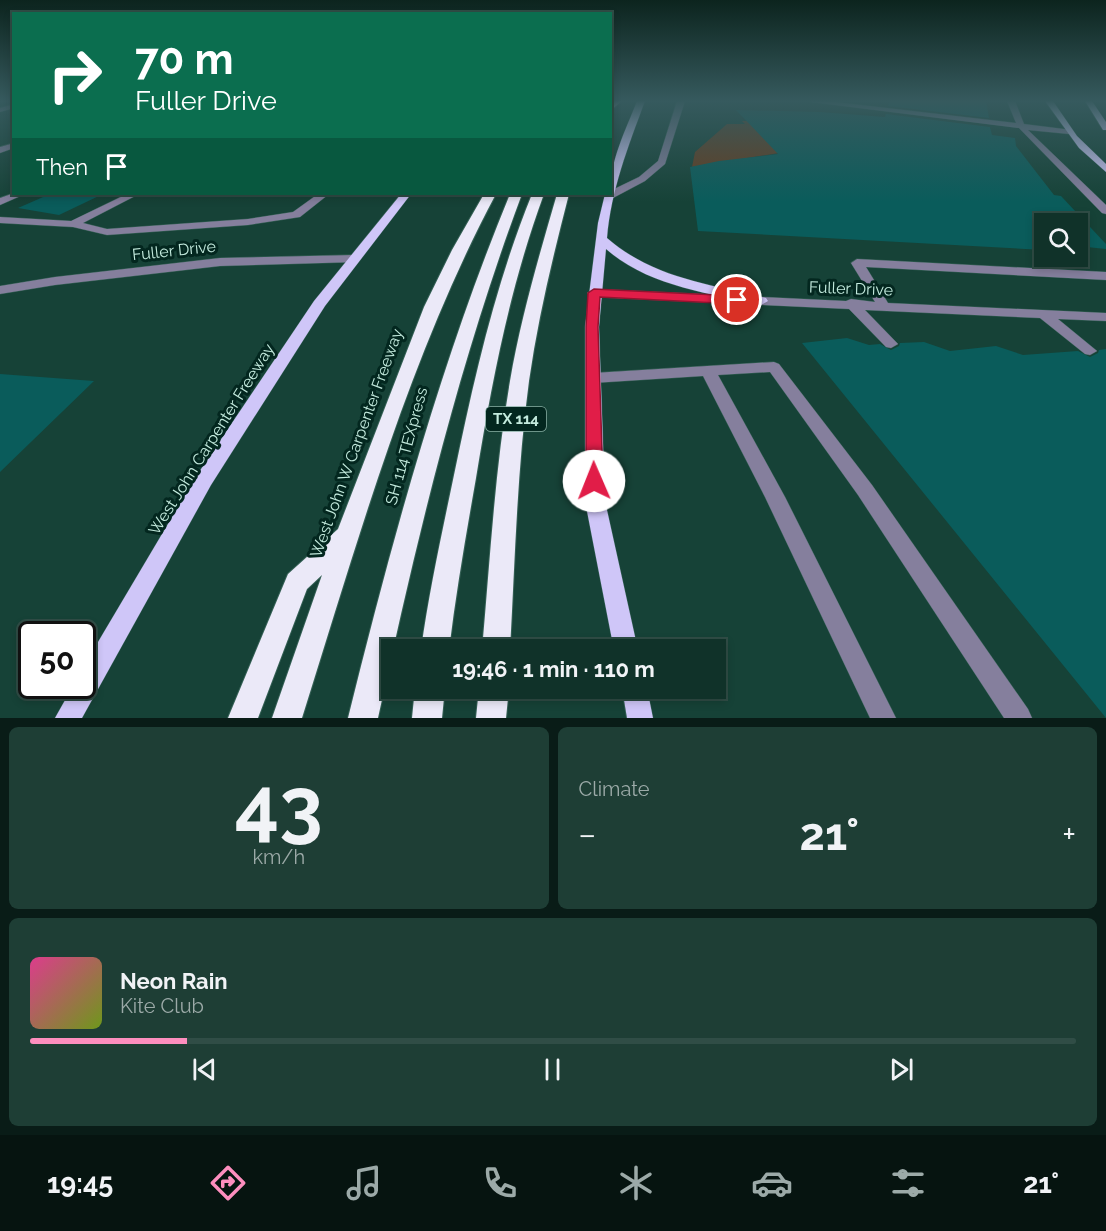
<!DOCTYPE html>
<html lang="en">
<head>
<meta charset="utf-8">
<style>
  body { margin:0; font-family:Raleway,sans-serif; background:#1e3e35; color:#f1f3f6; height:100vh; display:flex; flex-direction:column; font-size:22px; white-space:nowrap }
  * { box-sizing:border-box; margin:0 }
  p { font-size:20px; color:#9caaa8 }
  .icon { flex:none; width:33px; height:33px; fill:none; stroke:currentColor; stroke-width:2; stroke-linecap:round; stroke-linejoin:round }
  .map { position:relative; height:718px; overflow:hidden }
  .details { display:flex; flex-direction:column; gap:9px; padding:9px; background:#091c17; flex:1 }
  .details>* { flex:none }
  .hud { position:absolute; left:12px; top:12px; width:600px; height:183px; border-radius:0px; box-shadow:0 3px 9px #0003,0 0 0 2px #304d46; background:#0b6e4f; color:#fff; overflow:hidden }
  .controls { position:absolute; left:1034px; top:213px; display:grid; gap:12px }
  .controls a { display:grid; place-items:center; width:54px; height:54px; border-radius:0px; background:#103229; box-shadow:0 3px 9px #0003,0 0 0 2px #304d46; font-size:30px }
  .speed { position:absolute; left:18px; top:621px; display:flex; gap:12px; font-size:30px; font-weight:700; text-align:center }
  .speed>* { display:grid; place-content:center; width:78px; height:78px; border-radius:50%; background:#103229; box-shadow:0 3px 9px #0003,0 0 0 2px #304d46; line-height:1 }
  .speed .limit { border:3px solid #111; border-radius:9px; background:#fff; color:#111 }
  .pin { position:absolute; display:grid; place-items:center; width:51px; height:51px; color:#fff; margin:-26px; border:3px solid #fff; border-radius:50%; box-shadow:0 2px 6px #0007 }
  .me { position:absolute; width:66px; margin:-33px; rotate:359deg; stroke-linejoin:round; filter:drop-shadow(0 0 4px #0008) }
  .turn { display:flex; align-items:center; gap:21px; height:126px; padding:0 24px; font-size:27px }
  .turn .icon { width:78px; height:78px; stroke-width:2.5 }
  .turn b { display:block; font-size:42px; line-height:51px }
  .then { display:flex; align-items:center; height:57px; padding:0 24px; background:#0003; gap:12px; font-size:22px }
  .big { font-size:45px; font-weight:700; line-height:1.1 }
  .details .card { flex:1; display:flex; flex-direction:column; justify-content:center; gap:9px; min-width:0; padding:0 21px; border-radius:9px; background:#1e3e35 }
  .details .dial { align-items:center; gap:0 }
  .dial b { font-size:78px; line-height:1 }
  .song { display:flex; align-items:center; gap:18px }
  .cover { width:72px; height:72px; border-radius:9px; background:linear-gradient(135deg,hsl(330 70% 55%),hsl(80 70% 35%)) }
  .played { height:6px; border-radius:3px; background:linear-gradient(90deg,#fd8ebe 15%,#304d46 15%) }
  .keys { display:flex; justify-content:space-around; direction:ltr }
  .heat { display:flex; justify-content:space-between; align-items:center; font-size:33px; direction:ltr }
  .details .tiles { flex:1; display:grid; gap:9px; grid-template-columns:1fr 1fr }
  .card:last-child { grid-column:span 2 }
  .trip { position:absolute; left:381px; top:639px; width:345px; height:60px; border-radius:0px; background:#103229; box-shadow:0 3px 9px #0003,0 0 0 2px #304d46; font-weight:700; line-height:60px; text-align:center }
  .menu { display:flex; height:96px; justify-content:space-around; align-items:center; background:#061410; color:#9caaa8 }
  .menu .icon { width:42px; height:42px }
  .menu .active { color:#fd8ebe }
  .menu b { font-size:27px; color:#f1f3f6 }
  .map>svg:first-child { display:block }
  .green { fill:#673b1c }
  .building { fill:#0a5c5b }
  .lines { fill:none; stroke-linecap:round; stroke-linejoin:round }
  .minor-casing { stroke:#356055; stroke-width:1 }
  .major-casing { stroke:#356055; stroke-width:1 }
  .highway-casing { stroke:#356055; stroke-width:2 }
  .minor { fill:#857f9d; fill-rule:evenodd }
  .major { fill:#cfc6f8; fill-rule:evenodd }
  .highway { fill:#ebe9f8; fill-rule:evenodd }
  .route { fill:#e11d48; stroke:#92132f; stroke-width:1.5 }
  .labels { text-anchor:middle; stroke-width:6; stroke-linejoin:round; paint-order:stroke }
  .shield { fill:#03271f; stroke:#8ab0a5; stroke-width:1.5 }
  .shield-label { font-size:15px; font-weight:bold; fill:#c4ebde }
  .street-label { font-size:16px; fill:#c4ebde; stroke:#03271f }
</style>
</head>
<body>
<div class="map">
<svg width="1106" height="718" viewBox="0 0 1106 718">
  <rect width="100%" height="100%" fill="#164237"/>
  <path class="green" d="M 742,121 L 769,121 L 908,132 L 692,167 L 695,152 L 727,124 L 745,124 Z"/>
  <path class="building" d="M 889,101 L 986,101 L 989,118 L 888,106 Z
    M 736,110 L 820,112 L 885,117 L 886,114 L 990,127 L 992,135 L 1015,138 L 1016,146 L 1054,195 L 1061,196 L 1106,244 L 1106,249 L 1077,246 L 1077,224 L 1044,224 L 1044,250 L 698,231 L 690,167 L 719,161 L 778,154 Z
    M 50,194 L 103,194 L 59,215 L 18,208 Z
    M 847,338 L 869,345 L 880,344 L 891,350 L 899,346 L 900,343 L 924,342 L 950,351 L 996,346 L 1023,355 L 1078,351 L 1090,357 L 1098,353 L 1099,350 L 1106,349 L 1106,718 L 802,343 Z
    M 0,374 L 94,381 L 0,472 Z"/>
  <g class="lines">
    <defs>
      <path id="minor" d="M 677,101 L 685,101 L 665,164 L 645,181 L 613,198 L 605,198 L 605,194 L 610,194 L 610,191 L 639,177 L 658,161 Z
        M 803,101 L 827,101 L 1016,123 L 1007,101 L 1015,101 L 1024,124 L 1072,130 L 1073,132 L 1069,134 L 1028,130 L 1106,205 L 1106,214 L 1102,213 L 1019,128 Z
        M 14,104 L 14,108 L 0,112 L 0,108 Z
        M 14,143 L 14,148 L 0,153 L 0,147 Z
        M 14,193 L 25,194 L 0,205 L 0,198 Z
        M 127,194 L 139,194 L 83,223 L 107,229 L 248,219 L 293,212 L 318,194 L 329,194 L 300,217 L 248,225 L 107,235 L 73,227 L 0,223 L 0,217 L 71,221 Z
        M 353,255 L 359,259 L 357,262 L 220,266 L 55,285 L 0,294 L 0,286 L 55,277 L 220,258 Z
        M 857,259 L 1106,272 L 1106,280 L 866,267 L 888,303 L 1106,313 L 1106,321 L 1058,319 L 1097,351 L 1090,355 L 1085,354 L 1040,318 L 865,310 L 898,344 L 891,348 L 886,347 L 849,309 L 594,297 L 587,293 L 594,289 L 846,301 L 851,299 L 875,302 L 851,263 Z
        M 774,362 L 779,364 L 872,485 L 1028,709 L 1032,718 L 1004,718 L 858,495 L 770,372 L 718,375 L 785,497 L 896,718 L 870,718 L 765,497 L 703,376 L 593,383 L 585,378 L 593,373 Z"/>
      <path id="major" d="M 637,101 L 645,101 C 628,147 611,190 607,238 C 653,278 709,284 766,298 L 768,301 L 761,305 C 708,293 648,286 606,249 L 599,327 L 605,501 L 638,650 L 614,650 L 585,501 L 585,327 L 598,223 L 605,194 L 610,194 C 610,160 625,132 637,101 Z
        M 1045,101 L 1053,101 L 1077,136 L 1106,164 L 1106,172 L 1079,148 Z
        M 1085,101 L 1092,101 L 1106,122 L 1106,130 L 1103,130 Z
        M 401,194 L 411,194 L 325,306 L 211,485 L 82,718 L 55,718 L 73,686 L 82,686 L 82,669 L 197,475 L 314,301 Z
        M 622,688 L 647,688 L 653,718 L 627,718 Z"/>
      <path id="highway" d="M 612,101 L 622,101 L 610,111 Z
        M 484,194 L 496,194 C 408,359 358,541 302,718 L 272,718 L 322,575 L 307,589 L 258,718 L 228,718 L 288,574 L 338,529 L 424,307 L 452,250 Z
        M 510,194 L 522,194 C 458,365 416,542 378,718 L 348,718 C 392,540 440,364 510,194 Z
        M 532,194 L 544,194 C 510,286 492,381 476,478 C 466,535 456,592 449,650 L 421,650 C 429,591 442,533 454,475 C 474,379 495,285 532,194 Z
        M 557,194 L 569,194 C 553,256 538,318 529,381 C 517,470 515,560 510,650 L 482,650 C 490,560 495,469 510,381 C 521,317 539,256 557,194 Z
        M 415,688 L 445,688 L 442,718 L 412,718 Z
        M 479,688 L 509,688 L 506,718 L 476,718 Z"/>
    </defs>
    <use href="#minor" class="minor-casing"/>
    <use href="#major" class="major-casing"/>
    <use href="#highway" class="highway-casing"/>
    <use href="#minor" class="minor"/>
    <use href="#major" class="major"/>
    <use href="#highway" class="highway"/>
  </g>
  <linearGradient id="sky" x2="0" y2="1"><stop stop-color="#0c241e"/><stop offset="0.5" stop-color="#365a5e"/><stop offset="1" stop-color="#365a5e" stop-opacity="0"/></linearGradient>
  <rect width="1106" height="202" fill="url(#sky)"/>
  <path class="route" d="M 594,289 L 737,296 L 743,300 L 737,304 L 600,297 L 598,327 L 603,481 L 600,485 L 594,487 L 588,485 L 586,481 L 586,327 L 588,293 Z"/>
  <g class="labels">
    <rect class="shield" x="486" y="407" width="60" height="24" rx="4.5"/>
    <g class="shield-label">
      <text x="516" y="424">TX 114</text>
    </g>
    <g class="street-label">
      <text transform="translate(174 250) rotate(-6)" y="6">Fuller Drive</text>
      <text transform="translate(851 288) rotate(2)" y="6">Fuller Drive</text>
      <text transform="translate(211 439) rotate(-58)" y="6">West John Carpenter Freeway</text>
      <text transform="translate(356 443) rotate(-70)" y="6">West John W Carpenter Freeway</text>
      <text transform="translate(406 446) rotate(-75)" y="6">SH 114 TEXpress</text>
    </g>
  </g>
</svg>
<div class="controls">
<a><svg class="icon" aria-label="search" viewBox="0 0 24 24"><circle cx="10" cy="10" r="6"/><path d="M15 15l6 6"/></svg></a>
</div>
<div class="speed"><div class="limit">50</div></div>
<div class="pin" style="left:737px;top:300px;background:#d93025"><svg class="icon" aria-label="arrive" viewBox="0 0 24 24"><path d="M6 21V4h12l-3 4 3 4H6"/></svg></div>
<svg class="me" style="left:594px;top:481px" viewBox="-20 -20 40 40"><circle r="19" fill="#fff"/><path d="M0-13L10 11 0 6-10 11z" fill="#e11d48"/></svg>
<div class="trip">19:46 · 1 min · 110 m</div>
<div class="hud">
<div class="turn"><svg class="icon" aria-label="right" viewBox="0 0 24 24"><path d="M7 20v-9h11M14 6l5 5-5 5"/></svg><div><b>70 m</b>Fuller Drive</div></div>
<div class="then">Then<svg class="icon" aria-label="arrive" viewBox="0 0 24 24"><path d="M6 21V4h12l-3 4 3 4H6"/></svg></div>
</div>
</div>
<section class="details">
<div class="tiles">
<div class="card dial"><b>43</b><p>km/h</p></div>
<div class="card"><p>Climate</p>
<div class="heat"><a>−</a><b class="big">21°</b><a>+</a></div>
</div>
<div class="card">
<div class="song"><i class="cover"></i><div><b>Neon Rain</b><p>Kite Club</p></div></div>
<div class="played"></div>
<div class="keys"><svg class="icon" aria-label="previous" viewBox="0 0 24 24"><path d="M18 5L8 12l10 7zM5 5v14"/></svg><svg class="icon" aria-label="pause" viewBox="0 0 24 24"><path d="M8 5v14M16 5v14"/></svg><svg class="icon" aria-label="next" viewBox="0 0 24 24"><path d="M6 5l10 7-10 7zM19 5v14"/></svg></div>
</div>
</div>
</section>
<nav class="menu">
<b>19:45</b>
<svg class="icon active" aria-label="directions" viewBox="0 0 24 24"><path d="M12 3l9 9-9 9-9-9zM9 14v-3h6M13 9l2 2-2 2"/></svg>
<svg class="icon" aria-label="music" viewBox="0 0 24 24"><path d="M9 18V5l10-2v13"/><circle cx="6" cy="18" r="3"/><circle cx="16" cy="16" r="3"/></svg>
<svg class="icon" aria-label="phone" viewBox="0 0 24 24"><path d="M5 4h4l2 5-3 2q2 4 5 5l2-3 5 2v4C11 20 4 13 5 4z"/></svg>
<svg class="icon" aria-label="climate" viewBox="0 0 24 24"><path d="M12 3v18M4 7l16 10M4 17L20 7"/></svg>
<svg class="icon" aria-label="car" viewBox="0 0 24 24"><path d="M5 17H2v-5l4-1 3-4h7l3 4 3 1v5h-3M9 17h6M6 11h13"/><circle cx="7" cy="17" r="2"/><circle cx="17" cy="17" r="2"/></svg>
<svg class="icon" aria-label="filters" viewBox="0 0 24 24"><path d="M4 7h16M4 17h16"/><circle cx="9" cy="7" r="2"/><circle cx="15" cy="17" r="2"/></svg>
<b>21°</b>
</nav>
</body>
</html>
